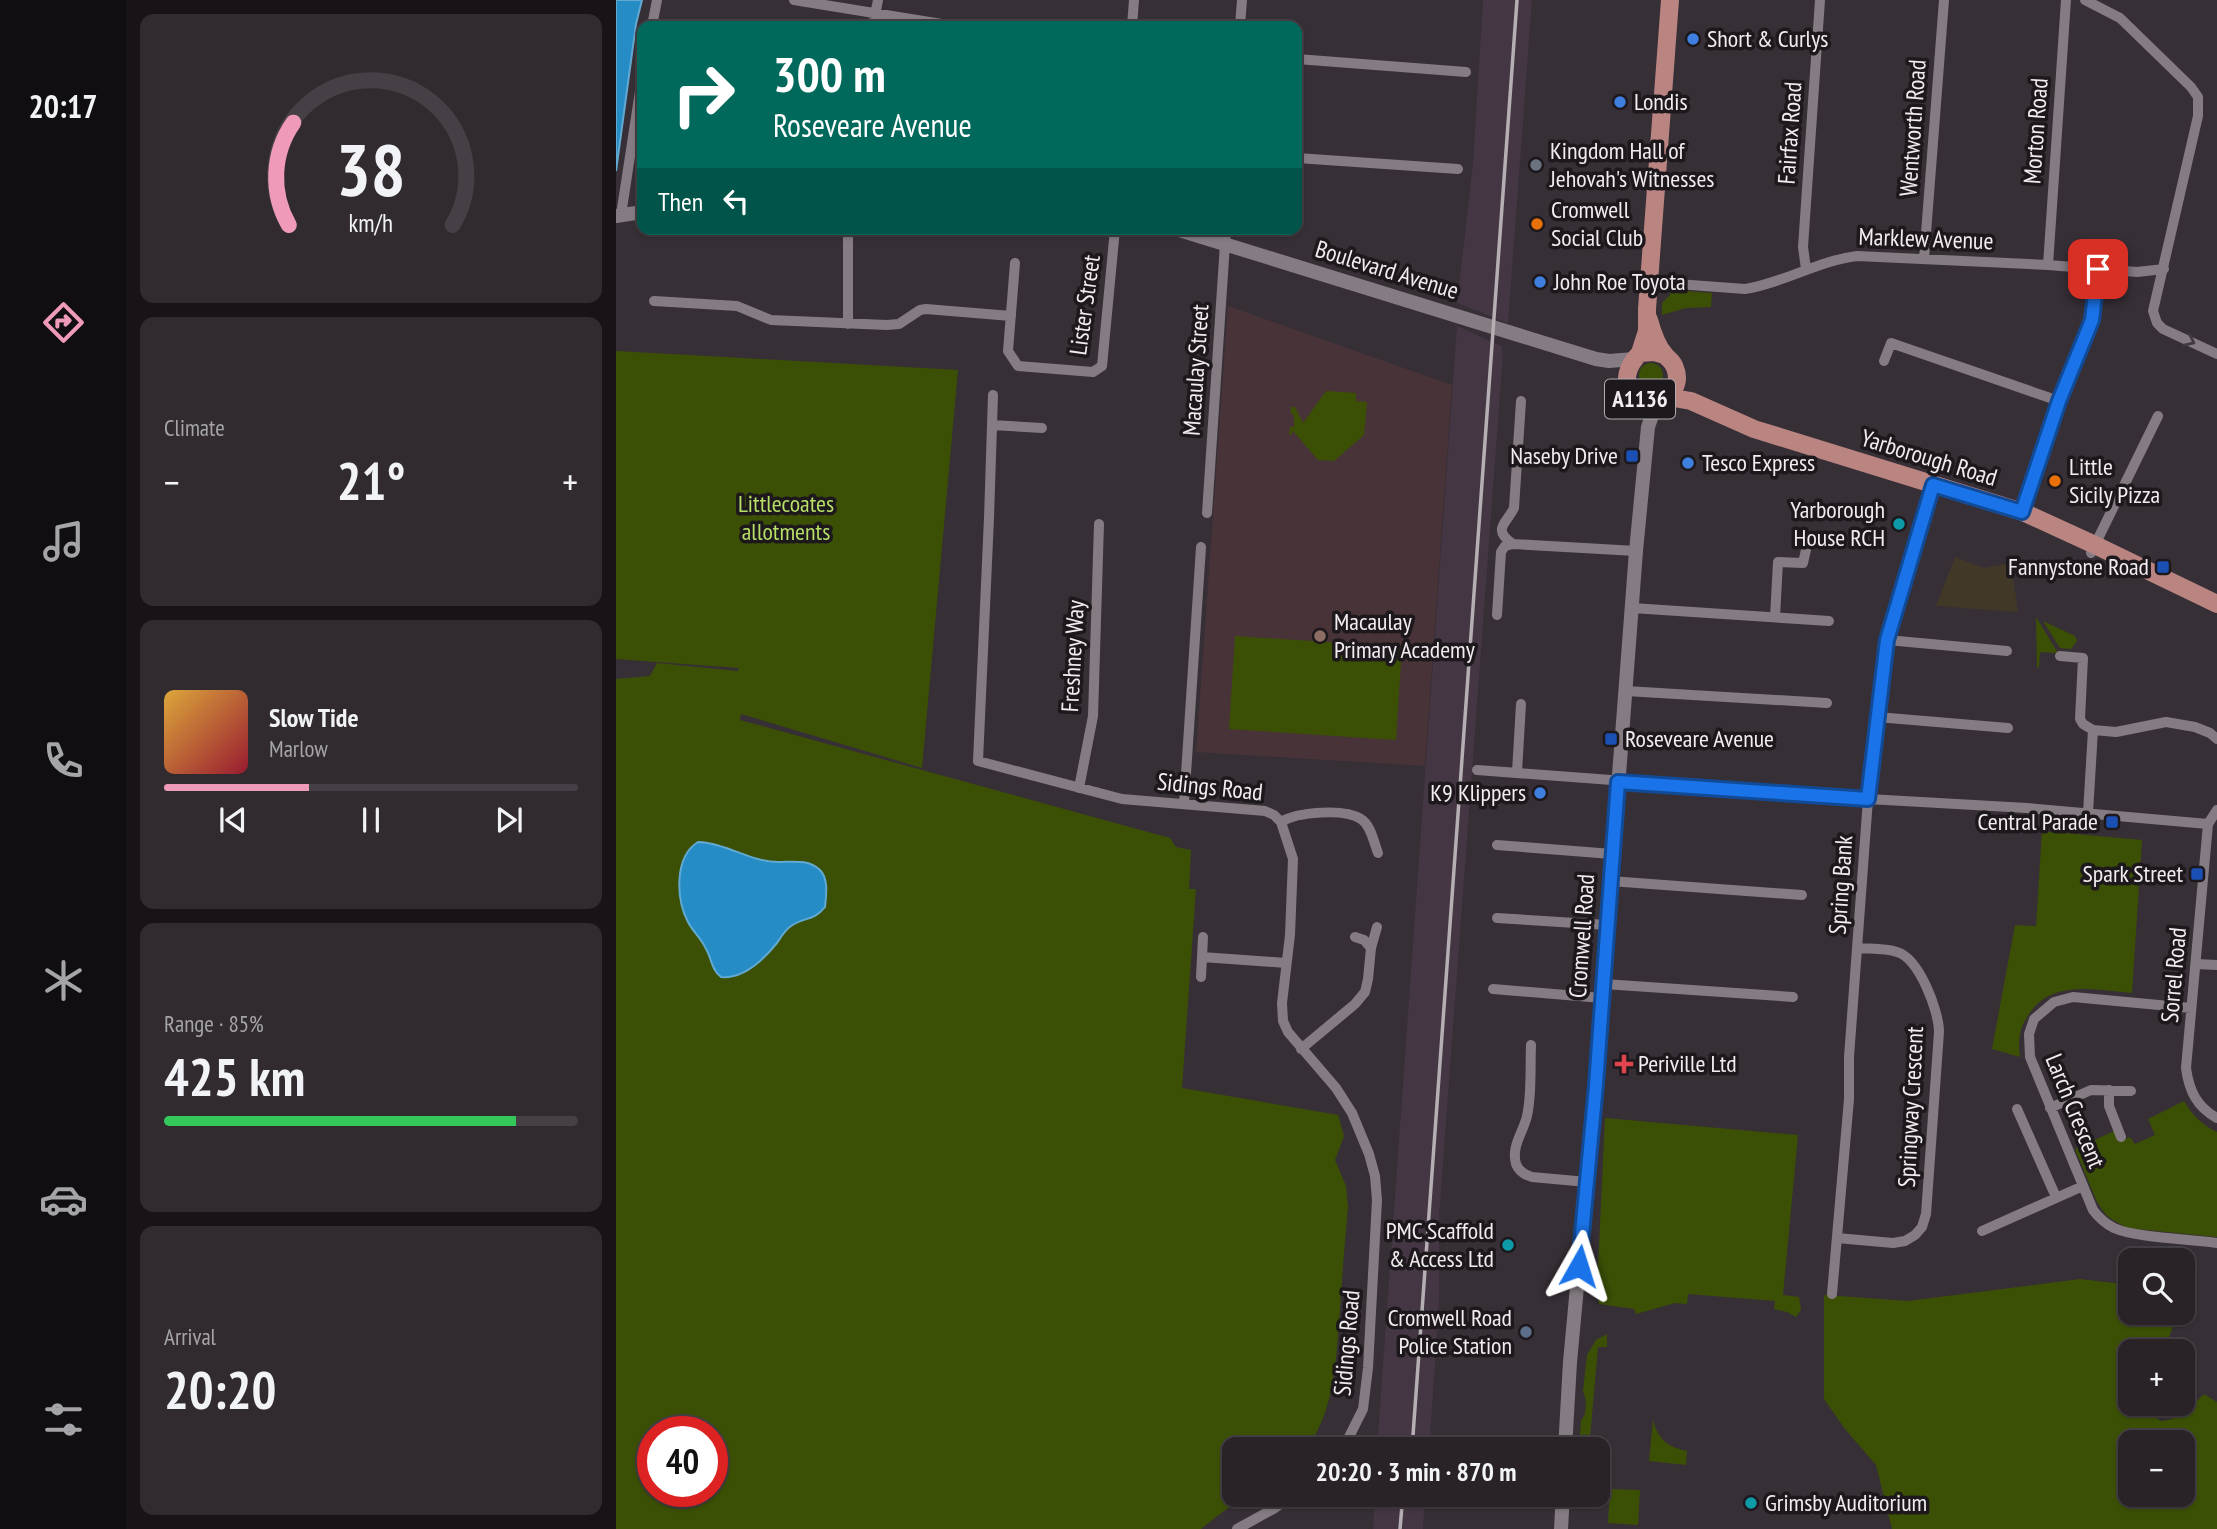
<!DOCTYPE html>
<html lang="en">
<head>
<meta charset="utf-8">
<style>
  body { margin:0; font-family:"PT Sans Narrow",sans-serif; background:#312b30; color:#f1f3f6; height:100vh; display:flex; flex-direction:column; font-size:26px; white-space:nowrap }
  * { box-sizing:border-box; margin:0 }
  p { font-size:23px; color:#a5a4a8 }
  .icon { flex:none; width:38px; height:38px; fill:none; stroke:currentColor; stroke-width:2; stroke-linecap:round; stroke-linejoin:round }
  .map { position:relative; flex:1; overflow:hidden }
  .drawer { display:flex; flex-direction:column; gap:14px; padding:14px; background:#171316; width:490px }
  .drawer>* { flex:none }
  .hud { position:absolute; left:21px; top:21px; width:665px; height:214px; border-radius:14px; box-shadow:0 2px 5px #0004,0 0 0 2px #454045; background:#00695c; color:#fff; overflow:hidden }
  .buttons { position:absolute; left:1502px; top:1248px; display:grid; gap:14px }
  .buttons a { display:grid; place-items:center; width:77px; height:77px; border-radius:14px; background:#292328; box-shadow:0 2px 5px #0004,0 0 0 2px #454045; font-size:35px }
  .speed { position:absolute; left:21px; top:1416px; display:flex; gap:14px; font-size:35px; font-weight:700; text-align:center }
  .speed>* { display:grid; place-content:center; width:91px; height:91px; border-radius:50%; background:#292328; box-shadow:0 2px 5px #0004,0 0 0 2px #454045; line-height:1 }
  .speed .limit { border:10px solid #d22; background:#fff; color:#111 }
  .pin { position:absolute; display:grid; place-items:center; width:60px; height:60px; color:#fff; margin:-30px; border-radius:14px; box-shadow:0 4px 10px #0006 }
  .me { position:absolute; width:77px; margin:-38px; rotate:6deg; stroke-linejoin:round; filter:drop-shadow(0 0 5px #0008) }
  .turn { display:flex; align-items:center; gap:24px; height:147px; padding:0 21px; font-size:32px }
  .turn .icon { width:91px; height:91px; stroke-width:2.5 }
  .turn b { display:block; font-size:49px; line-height:60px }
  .then { display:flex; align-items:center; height:66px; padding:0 21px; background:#0003; gap:14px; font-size:26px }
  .big { font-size:52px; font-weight:800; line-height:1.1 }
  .drawer .tile { flex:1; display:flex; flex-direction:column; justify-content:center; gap:10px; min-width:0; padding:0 24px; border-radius:14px; background:#312b30 }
  .drawer .dial { align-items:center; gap:0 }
  .dial svg { height:182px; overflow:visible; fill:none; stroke:#454045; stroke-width:7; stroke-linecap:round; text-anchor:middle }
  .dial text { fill:#f1f3f6; stroke:none }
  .song { display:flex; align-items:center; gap:21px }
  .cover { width:84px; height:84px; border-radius:10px; background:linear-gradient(135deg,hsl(40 70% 55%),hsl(350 70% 35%)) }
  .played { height:7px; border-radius:4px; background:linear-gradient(90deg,#ef9ab8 35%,#454045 35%) }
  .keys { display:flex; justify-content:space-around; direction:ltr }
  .heat { display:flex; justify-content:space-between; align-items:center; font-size:38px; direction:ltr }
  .charge { height:10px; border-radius:5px; background:linear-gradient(90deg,#34c759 85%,#454045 0) }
  .trip { position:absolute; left:606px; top:1437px; width:388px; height:70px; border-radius:14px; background:#292328; box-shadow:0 2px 5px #0004,0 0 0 2px #454045; font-weight:800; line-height:70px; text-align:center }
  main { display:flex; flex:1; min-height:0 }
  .dock { display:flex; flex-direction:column; width:126px; justify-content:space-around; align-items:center; background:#100e10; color:#a5a4a8 }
  .dock .icon { width:49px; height:49px }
  .dock .on { color:#ef9ab8 }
  .dock b { font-size:32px; color:#f1f3f6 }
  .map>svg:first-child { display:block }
  .built { fill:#443743 }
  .industrial { fill:#413827 }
  .education { fill:#473338 }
  .green { fill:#3c5005; fill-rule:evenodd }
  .water { fill:#258cc5; stroke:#62a9d2; stroke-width:2 }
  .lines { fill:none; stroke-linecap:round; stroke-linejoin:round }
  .minor { stroke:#847b83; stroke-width:10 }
  .tertiary { stroke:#847b83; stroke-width:14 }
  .primary { stroke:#ba8481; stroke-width:18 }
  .rail { stroke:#b5afb4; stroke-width:3.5 }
  .oneway { stroke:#403b40 }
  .route-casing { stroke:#114b97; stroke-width:18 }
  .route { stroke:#1a73e8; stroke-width:12 }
  .shop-dot { fill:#3f7fe0; stroke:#1c181c; stroke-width:2.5 }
  .worship-dot { fill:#6b7280; stroke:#1c181c; stroke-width:2.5 }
  .food-dot { fill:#e8710a; stroke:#1c181c; stroke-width:2.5 }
  .transit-dot { fill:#1a4fb4; stroke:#1c181c; stroke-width:2.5 }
  .culture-dot { fill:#0f9aa8; stroke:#1c181c; stroke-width:2.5 }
  .education-dot { fill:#8d6e63; stroke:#1c181c; stroke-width:2.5 }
  .health-dot { fill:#e0444e; stroke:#1c181c; stroke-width:2.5 }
  .service-dot { fill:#5c6f8a; stroke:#1c181c; stroke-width:2.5 }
  .labels { text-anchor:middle; stroke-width:7; stroke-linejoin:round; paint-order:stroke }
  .shield { fill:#1c181c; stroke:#b1acb0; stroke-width:2 }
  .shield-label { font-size:23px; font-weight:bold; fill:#f1ecf0 }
  .poi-label { font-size:24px; fill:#f1ecf0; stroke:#1c181c; text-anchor:start }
  .street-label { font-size:24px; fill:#f1ecf0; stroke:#1c181c }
  .park-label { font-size:24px; fill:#b8df67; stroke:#1c181c }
</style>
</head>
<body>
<main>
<nav class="dock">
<b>20:17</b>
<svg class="icon on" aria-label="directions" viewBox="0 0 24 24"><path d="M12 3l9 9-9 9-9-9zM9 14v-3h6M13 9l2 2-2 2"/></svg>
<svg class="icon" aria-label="music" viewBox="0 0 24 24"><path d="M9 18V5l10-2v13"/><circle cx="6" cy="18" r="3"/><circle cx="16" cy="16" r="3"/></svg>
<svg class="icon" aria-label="phone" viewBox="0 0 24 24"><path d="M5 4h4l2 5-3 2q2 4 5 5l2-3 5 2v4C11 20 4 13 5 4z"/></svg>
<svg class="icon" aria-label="climate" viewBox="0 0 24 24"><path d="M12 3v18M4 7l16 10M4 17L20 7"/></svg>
<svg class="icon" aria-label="car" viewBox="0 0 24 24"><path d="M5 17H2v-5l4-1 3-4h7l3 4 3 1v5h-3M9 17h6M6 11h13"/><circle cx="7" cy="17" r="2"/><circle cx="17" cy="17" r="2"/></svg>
<svg class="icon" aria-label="filters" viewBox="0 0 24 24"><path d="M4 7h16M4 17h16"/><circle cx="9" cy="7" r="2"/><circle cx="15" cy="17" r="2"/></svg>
</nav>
<section class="drawer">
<div class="tile dial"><svg viewBox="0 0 100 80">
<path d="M14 69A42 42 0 1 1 86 69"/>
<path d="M14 69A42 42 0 0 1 16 24" stroke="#ef9ab8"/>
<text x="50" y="56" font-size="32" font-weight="700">38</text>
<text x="50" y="72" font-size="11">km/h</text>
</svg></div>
<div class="tile"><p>Climate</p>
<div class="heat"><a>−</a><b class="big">21°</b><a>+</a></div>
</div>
<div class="tile">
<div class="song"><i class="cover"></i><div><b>Slow Tide</b><p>Marlow</p></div></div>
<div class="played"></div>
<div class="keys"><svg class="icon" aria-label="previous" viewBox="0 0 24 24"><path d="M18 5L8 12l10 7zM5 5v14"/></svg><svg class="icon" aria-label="pause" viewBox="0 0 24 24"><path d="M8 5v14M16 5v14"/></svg><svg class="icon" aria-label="next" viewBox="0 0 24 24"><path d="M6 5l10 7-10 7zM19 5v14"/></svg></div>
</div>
<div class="tile"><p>Range · 85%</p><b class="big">425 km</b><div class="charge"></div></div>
<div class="tile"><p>Arrival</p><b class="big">20:20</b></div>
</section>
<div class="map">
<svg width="1601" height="1529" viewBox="0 0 1601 1529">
  <rect width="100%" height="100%" fill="#372f36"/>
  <path class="built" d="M 867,0 L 916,0 L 892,323 L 841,303 L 857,164 Z
    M 841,326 L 885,346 L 887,353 L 823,1216 L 823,1299 L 819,1365 L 813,1449 L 761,1449 Z
    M 759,1495 L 809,1495 L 807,1529 L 757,1529 Z"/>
  <path class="industrial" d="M 1339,557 L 1368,568 L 1395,563 L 1402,612 L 1320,606 Z"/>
  <path class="education" d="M 612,306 L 836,385 L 809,766 L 580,752 Z"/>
  <path class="green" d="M 1055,290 L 1096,293 L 1095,307 L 1070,308 L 1046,315 L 1046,303 L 1054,295 Z
    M 0,351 L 342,370 L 306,768 L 125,714 L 124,720 L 554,838 L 560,847 L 575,850 L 573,889 L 580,889 L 566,1088 L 722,1115 L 728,1136 L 719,1160 L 730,1186 L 732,1207 C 729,1241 726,1275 724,1310 C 720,1357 720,1409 690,1449 L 618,1449 L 618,1494 L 638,1495 L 609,1510 L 585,1529 L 0,1529 L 0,679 L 34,676 L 41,663 L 122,671 L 123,668 L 0,659 ZM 37,1432 L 96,1432 L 96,1491 L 37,1491 Z
    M1023 375a12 12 0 1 1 24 0a12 12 0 1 1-24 0Z
    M 710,391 L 740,393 L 740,401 L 751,402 L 748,435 L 718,461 L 702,460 L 677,431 L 675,435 L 673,435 L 674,427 L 678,427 L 678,415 L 675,414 L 675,407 L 679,407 L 687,423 Z
    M 1420,617 L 1442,653 L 1424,652 L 1423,668 L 1421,667 Z
    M 1427,621 L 1459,636 L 1461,641 L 1455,649 L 1444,648 Z
    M 619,636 L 786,647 L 780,740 L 613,729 Z
    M 1426,831 L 1526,840 L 1516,993 C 1479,990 1432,978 1410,1019 C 1403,1030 1402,1043 1404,1057 L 1376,1049 L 1399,925 L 1420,926 Z
    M 1568,1101 C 1576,1115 1587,1126 1601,1132 L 1601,1237 L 1511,1228 L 1497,1220 L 1490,1215 L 1481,1202 L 1459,1149 L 1498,1131 L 1503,1142 L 1514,1137 L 1519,1144 L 1539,1135 L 1532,1119 Z
    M 989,1118 L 1182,1135 L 1167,1295 L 1183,1297 L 1185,1310 L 1180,1317 L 1171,1312 L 1158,1309 L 1159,1301 L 1072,1294 L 1071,1304 L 1059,1303 L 1020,1314 L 1018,1309 L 983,1304 L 981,1288 Z
    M 1464,1279 L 1514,1285 L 1514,1312 L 1562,1313 L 1548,1351 L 1514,1351 L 1514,1404 L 1525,1404 L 1530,1411 L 1545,1421 C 1566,1419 1574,1408 1588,1394 L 1601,1402 L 1601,1529 L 1276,1529 L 1260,1465 L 1229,1429 L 1208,1399 L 1208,1295 L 1292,1301 ZM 1514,1442 L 1566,1442 L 1566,1494 L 1514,1494 Z
    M 991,1334 L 991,1347 L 982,1347 L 973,1449 L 963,1449 L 965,1421 L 969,1414 L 970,1401 L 967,1391 L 971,1355 L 980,1340 Z
    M 1037,1420 C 1042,1440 1052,1447 1071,1451 L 1070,1465 L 1033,1461 Z
    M 994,1489 L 1024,1490 L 1022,1525 L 992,1523 Z"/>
  <path class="water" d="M 0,0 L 26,0 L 20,24 L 0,171 Z
    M 82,842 C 110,843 135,862 162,862 C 177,862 192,859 204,870 C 213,879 210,896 209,907 C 198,921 188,917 175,926 C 169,930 165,937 161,943 C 148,959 127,979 105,977 C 95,969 96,959 90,949 C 86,939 77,932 72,922 C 60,899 58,857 82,842 Z"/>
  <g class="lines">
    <path class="minor" d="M 178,0 L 338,26
      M 1469,0 L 1504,18 L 1575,87 L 1582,97 L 1582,116 L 1537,311 L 1541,323 L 1547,329 L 1601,354
      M 36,26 L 41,0
      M 257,26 L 262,0
      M 516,26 L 518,0
      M 624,26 L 626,0
      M 681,59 L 850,72
      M 681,158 L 842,169
      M 5,215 L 26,78
      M 1308,259 L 1328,0
      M 399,263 L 392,351 L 402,366 L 477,372 L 486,366 L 499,229
      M 1432,265 L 1450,0
      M 1190,269 L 1187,247 L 1204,0
      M 1034,282 L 1129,289 C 1168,283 1201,261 1241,256 L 1432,265 L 1521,272 L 1548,269
      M 38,301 L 121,306 L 155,320 L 271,325 L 283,324 L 304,310 L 310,309 L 395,316
      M 232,324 L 232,229
      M 1268,361 L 1275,343 L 1443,401
      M 377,395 L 373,518 L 362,761 L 506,799 L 649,811 L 658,815 L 665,822 L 677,859 L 674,935 L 666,1003 L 667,1021 L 672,1032 L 720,1088 L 736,1113 L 753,1154 L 759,1176 L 761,1200 L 752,1368 L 747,1409 L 727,1449
      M 376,425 L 426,428
      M 1407,512 L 1443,401 L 1476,320 L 1482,269
      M 591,513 L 610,229
      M 897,544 C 875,529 891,523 898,508 L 905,401
      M 1475,553 L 1542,416
      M 1016,608 L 1213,621
      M 881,615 L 885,552 L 889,546 L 897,544 L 1020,551
      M 1159,617 L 1162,562 L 1187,563 L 1192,541
      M 1271,640 L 1391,651
      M 1444,656 L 1467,658 L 1464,719 L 1467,724 L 1477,730 L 1472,813
      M 1010,691 L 1211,703
      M 1261,717 L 1392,728
      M 1477,730 L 1500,732 L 1550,722 L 1579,727 L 1594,733 L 1601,739
      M 861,770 L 1252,799 L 1411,808 L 1592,824
      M 901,772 L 905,704
      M 463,788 L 477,716 L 483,524
      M 568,804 L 585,547
      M 1601,810 L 1592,824 L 1570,1068 C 1573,1091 1581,1107 1601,1118
      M 665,822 C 681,812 728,808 745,819 C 755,825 758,843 762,853
      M 881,845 L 996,854
      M 994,881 L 1186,895
      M 881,918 L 991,925
      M 739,937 L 748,940 L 755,948
      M 586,957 L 670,963
      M 1580,964 L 1601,965
      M 585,977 L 587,937
      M 988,984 L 1177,997
      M 877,989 L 986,998
      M 1575,1008 L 1457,997 L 1438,1002 L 1418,1019 L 1413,1034 L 1414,1057 L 1477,1210 C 1483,1218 1490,1224 1498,1228 C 1520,1238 1575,1239 1601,1243
      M 915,1045 C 914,1068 916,1094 911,1116 C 907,1133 895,1146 900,1164 C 903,1172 909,1175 916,1177 L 971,1182
      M 685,1049 L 739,1004 L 749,992 L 752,979 L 755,948 L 761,927
      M 1493,1090 L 1493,1106 L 1505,1137
      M 1434,1108 L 1475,1090 L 1515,1091
      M 1401,1109 L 1440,1197
      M 1366,1231 L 1467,1186
      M 1221,1238 L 1277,1243 L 1289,1241 L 1299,1235 L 1306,1227 L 1310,1214 L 1323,1032 C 1323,1011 1303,958 1281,952 C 1269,948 1254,949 1242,948
      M 1216,1294 L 1233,1099 L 1233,1057 L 1252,799 L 1271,640 L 1317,485
      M 621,1529 L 659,1508 L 679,1494"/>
    <path class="tertiary" d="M 0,216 L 26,212
      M 560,229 L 980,359 L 993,361 L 1018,359
      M 949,1449 L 954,1362 L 978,1104 L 1020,551 L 1032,427 L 1037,413 L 1045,401
      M 945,1529 L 947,1494"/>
    <path class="primary" d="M 1033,320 C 1036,331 1041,346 1049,355 C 1053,360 1057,361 1059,368 C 1065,382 1056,399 1041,402 C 1033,403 1026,401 1020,396 C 1004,383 1012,365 1024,353 L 1038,352 L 1048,355
      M 1024,353 L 1031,331 L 1031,309 L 1054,0
      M 1052,397 L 1075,401 L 1138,429 L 1407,512 L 1479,545 L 1601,604"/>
    <path class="rail" d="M 796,1449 L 901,0
      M 784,1529 L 787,1494"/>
  </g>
  <defs><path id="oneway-chevron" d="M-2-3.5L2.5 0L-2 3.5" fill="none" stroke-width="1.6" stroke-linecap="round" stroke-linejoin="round" transform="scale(1.75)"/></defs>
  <use class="oneway" href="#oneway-chevron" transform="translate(1574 341) rotate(25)"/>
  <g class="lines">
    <defs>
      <path id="route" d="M 963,1266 L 980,1085 L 1002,782 L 1252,799 L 1271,640 L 1317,485 L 1406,512 L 1443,401 L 1476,320 L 1482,269"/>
    </defs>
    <use href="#route" class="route-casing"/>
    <use href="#route" class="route"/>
  </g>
  <g class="shop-dot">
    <circle cx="1077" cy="39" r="7"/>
    <circle cx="1004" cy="102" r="7"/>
    <circle cx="924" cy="282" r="7"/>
    <circle cx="1072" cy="463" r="7"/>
    <circle cx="924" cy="793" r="7"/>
  </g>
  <circle class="worship-dot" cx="920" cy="165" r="7"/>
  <g class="food-dot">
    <circle cx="921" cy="224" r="7"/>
    <circle cx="1439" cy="481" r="7"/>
  </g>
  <g class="transit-dot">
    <rect x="1009" y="449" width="14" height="14" rx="3.5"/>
    <rect x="1540" y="560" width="14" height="14" rx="3.5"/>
    <rect x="988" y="732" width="14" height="14" rx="3.5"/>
    <rect x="1489" y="815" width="14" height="14" rx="3.5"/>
    <rect x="1574" y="867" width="14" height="14" rx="3.5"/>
  </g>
  <g class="culture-dot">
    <circle cx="1283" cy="524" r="7"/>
    <circle cx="892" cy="1245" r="7"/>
    <circle cx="1135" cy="1503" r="7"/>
  </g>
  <circle class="education-dot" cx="704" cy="636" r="7"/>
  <path class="health-dot" d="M1004.5 1053.5h7v7h7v7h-7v7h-7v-7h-7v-7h7z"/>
  <circle class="service-dot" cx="910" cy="1332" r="7"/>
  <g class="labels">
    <rect class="shield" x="989" y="379.5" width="70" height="39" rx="5"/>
    <g class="shield-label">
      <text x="1024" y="407">A1136</text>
    </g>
    <g class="poi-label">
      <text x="1091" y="47">Short &amp; Curlys</text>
      <text x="1018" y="110">Londis</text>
      <text x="934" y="159">Kingdom Hall of<tspan x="934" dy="28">Jehovah's Witnesses</tspan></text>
      <text x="935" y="218">Cromwell<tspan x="935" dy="28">Social Club</tspan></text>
      <text x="938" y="290">John Roe Toyota</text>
      <text x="1002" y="464" text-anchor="end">Naseby Drive</text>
      <text x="1086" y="471">Tesco Express</text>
      <text x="1453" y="475">Little<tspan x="1453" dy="28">Sicily Pizza</tspan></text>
      <text x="1269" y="518" text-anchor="end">Yarborough<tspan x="1269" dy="28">House RCH</tspan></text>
      <text x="1533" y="575" text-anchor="end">Fannystone Road</text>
      <text x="718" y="630">Macaulay<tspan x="718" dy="28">Primary Academy</tspan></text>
      <text x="1009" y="747">Roseveare Avenue</text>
      <text x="910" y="801" text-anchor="end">K9 Klippers</text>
      <text x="1482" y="830" text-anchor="end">Central Parade</text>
      <text x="1567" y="882" text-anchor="end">Spark Street</text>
      <text x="1022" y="1072">Periville Ltd</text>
      <text x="878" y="1239" text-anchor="end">PMC Scaffold<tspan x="878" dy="28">&amp; Access Ltd</tspan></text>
      <text x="896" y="1326" text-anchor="end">Cromwell Road<tspan x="896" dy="28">Police Station</tspan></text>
      <text x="1149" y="1511">Grimsby Auditorium</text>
    </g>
    <g class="street-label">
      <text transform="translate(1297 128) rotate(-86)" y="8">Wentworth Road</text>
      <text transform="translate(1420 131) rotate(-86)" y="8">Morton Road</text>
      <text transform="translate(1174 133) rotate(-86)" y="8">Fairfax Road</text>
      <text transform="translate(1310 239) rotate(2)" y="8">Marklew Avenue</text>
      <text transform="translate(771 270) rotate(17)" y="8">Boulevard Avenue</text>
      <text transform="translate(469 305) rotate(-82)" y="8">Lister Street</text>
      <text transform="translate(580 370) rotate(-86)" y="8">Macaulay Street</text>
      <text transform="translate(1313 458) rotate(17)" y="8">Yarborough Road</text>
      <text transform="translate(457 656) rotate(-87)" y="8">Freshney Way</text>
      <text transform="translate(594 787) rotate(6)" y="8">Sidings Road</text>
      <text transform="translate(1225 885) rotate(-86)" y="8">Spring Bank</text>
      <text transform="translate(966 936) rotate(-86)" y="8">Cromwell Road</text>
      <text transform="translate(1558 975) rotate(-85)" y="8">Sorrel Road</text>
      <text transform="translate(1295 1107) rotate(-87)" y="8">Springway Crescent</text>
      <text transform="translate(1459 1111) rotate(68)" y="8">Larch Crescent</text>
      <text transform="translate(731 1343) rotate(-85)" y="8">Sidings Road</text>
    </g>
    <g class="park-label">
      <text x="170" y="512">Littlecoates<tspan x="170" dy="28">allotments</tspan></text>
    </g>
  </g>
</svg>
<div class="buttons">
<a><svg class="icon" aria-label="search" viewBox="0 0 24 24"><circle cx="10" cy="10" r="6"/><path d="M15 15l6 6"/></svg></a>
<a>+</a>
<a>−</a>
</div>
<div class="speed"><div class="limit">40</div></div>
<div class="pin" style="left:1482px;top:269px;background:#d93025"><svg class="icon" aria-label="arrive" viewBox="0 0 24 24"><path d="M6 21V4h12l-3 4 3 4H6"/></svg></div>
<svg class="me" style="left:963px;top:1266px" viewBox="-20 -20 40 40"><path d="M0-17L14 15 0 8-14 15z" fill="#1a73e8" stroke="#fff" stroke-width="4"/></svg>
<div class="trip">20:20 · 3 min · 870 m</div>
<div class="hud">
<div class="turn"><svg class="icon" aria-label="right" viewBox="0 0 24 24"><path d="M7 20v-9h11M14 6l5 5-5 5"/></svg><div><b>300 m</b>Roseveare Avenue</div></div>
<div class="then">Then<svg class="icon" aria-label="left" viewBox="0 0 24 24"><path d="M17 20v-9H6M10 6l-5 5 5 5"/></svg></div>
</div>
</div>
</main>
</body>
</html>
